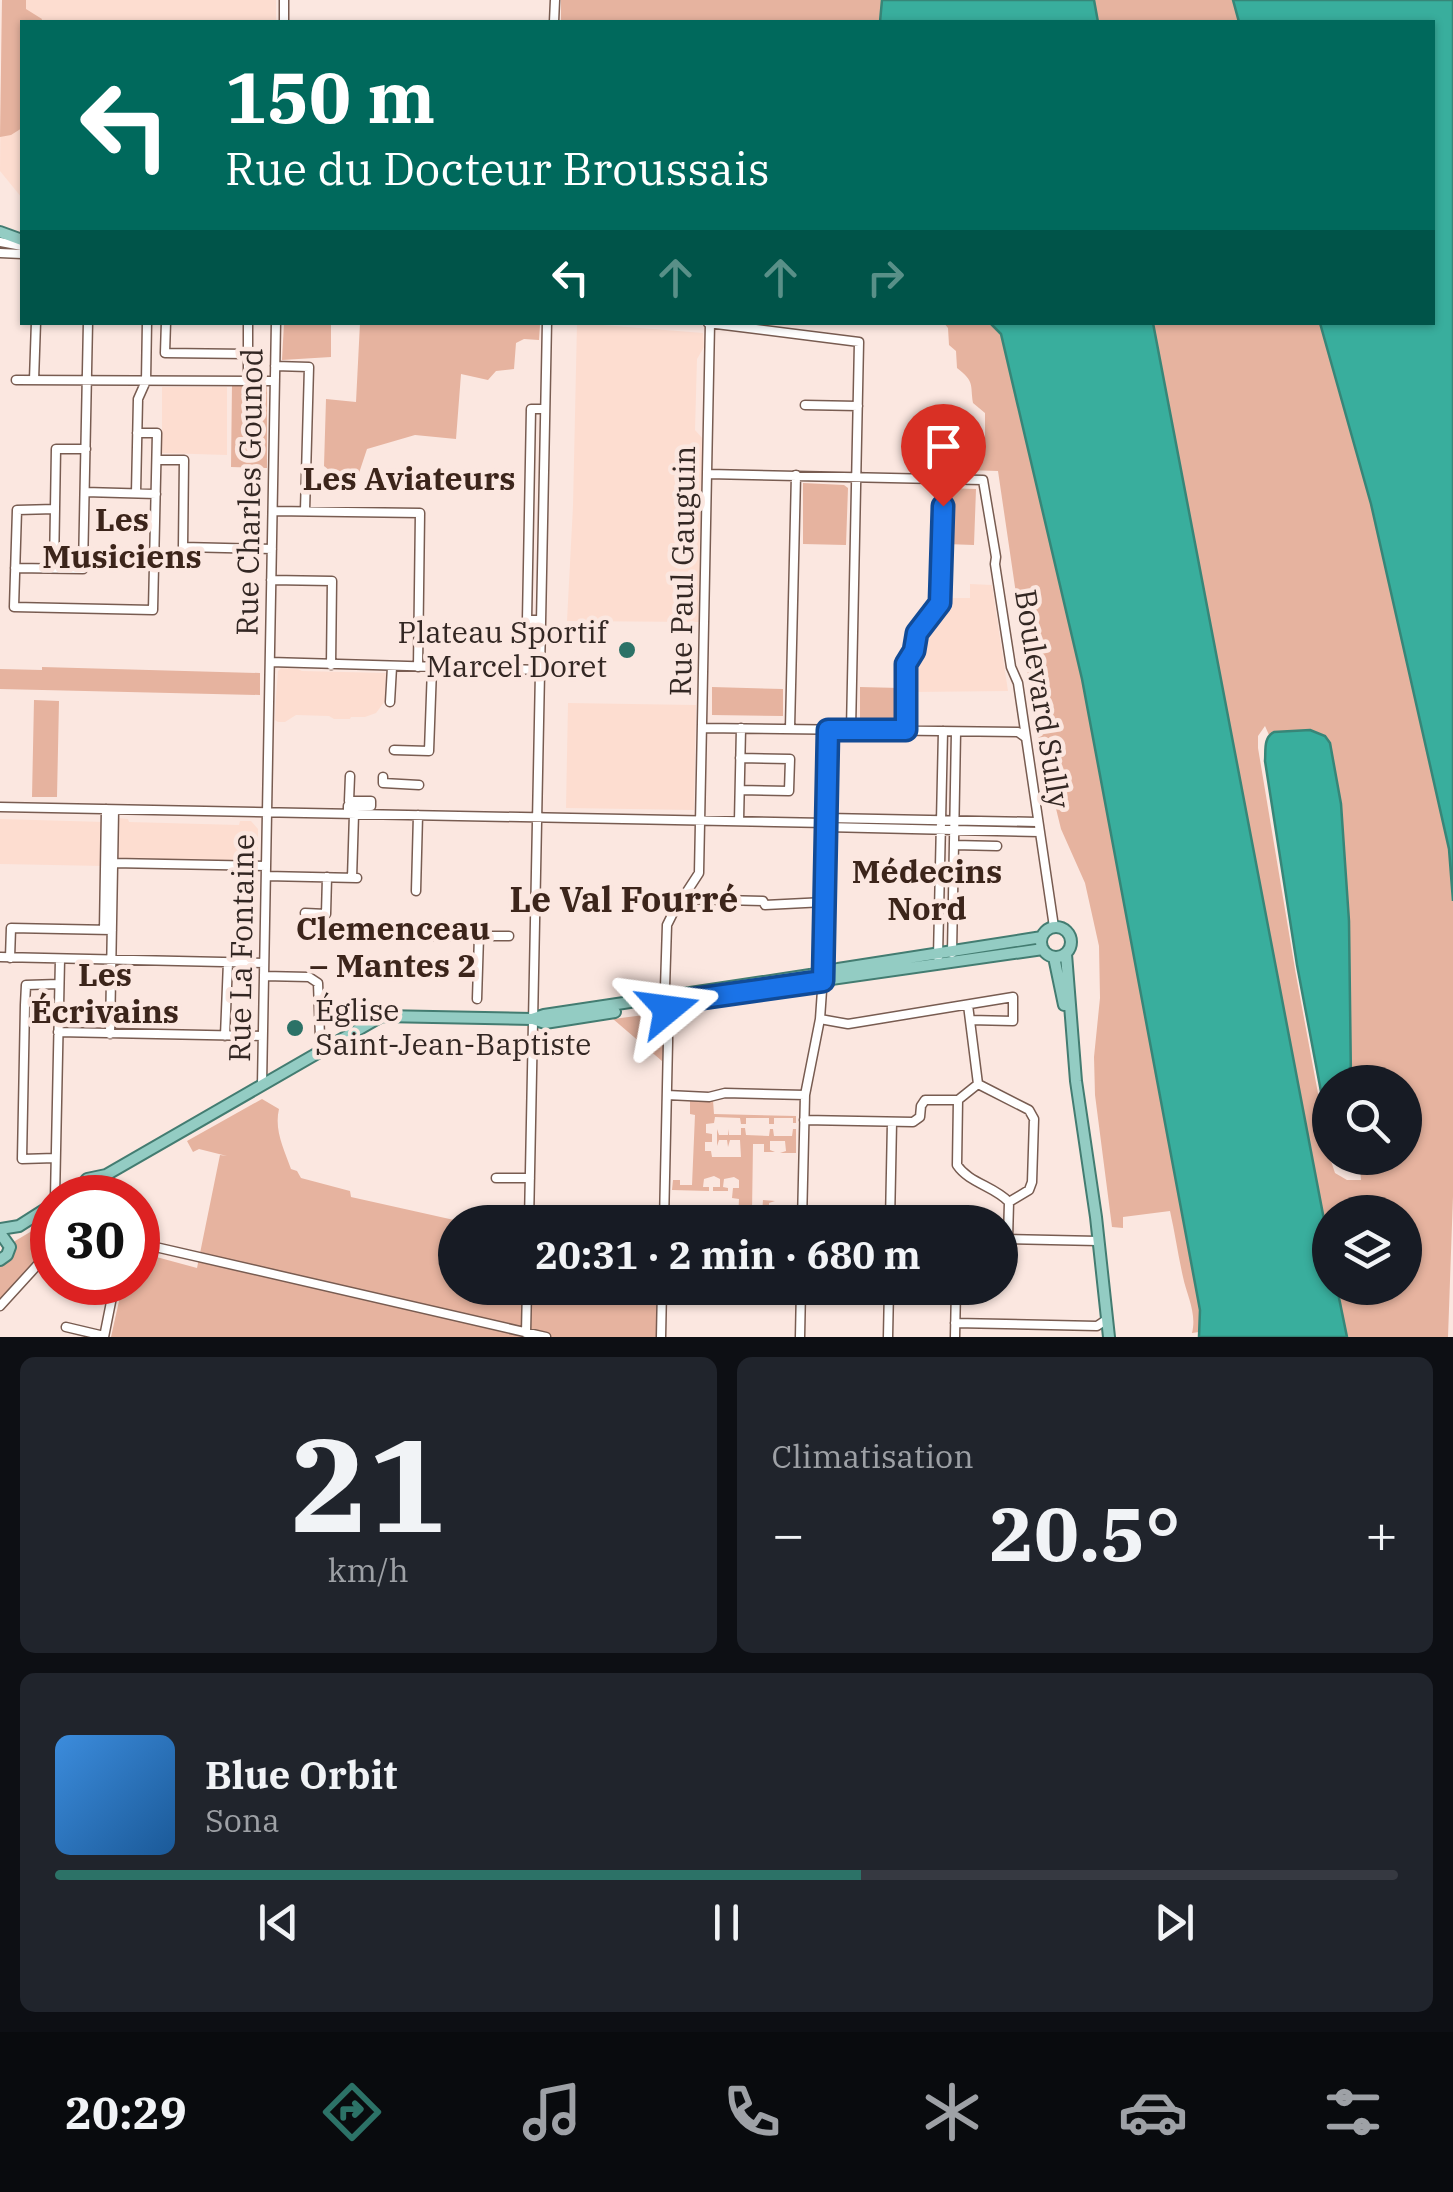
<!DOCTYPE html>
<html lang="fr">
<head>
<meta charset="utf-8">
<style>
  body { margin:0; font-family:"IBM Plex Serif",serif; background:#20242c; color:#f1f3f6; height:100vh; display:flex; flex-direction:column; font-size:38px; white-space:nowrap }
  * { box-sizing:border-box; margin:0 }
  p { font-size:32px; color:#9ea1a6 }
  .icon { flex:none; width:55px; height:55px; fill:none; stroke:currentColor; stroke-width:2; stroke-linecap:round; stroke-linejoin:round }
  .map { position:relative; height:1337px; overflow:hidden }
  .sheet { display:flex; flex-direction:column; gap:20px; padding:20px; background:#0d0f14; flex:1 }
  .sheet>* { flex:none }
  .banner { position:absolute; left:20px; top:20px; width:1415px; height:305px; border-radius:0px; box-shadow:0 2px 8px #0004; background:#00695c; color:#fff; overflow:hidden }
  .tools { position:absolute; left:1312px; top:1065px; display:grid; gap:20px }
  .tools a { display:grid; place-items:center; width:110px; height:110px; border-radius:50%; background:#171b24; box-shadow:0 2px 8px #0004; font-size:50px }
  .speed { position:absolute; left:30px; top:1175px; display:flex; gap:20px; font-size:50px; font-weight:700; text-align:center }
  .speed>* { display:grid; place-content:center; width:130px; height:130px; border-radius:50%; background:#171b24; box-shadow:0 2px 8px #0004; line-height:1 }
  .speed .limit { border:15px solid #d22; background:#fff; color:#111 }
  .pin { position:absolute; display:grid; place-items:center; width:85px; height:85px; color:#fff; margin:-102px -42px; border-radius:50% 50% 50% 0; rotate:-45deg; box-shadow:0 0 10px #0007 }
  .pin .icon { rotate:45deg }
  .me { position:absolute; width:110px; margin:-55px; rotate:74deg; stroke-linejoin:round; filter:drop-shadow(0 0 8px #0008) }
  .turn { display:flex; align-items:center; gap:35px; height:210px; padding:0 40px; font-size:45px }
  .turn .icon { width:130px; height:130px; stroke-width:2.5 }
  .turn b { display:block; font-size:70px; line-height:85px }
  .lanes { display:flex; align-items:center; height:95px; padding:0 40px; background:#0003; justify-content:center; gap:50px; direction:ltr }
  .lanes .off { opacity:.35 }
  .big { font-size:75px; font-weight:800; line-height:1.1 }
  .sheet .tile { flex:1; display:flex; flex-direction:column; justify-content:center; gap:15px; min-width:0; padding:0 35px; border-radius:15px; background:#20242c }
  .sheet .dial { align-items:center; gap:0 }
  .dial b { font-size:130px; line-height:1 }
  .song { display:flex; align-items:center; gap:30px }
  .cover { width:120px; height:120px; border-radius:15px; background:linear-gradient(135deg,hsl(210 70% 55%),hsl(210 70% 35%)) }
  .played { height:10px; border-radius:5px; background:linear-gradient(90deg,#2c7267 60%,#363941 60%) }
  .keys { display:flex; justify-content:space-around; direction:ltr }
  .heat { display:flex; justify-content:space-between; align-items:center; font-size:55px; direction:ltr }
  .sheet .tiles { flex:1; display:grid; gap:20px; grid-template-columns:1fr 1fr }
  .tile:last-child { grid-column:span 2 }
  .trip { position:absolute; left:438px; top:1205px; width:580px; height:100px; border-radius:50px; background:#171b24; box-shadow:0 2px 8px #0004; font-weight:800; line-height:100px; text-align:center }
  .dock { display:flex; height:160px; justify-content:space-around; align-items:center; background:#090b0e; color:#9ea1a6 }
  .dock .icon { width:70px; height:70px }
  .dock .selected { color:#2c7267 }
  .dock b { font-size:45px; color:#f1f3f6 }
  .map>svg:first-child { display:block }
  .built { fill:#fdddd0 }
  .green { fill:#e6b39f; fill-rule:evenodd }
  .water { fill:#39ae9d; stroke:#378678; stroke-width:2.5 }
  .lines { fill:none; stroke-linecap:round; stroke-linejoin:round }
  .minor-casing { stroke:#785c51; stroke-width:11 }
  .major-casing { stroke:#437c71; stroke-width:14 }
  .minor { stroke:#fff; stroke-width:8 }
  .major { stroke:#93ccc3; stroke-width:10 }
  .route-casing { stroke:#114b97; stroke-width:25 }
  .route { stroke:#1a73e8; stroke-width:18 }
  .poi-dot { fill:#2c7267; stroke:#fbe7e0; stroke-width:4 }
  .labels { text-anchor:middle; stroke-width:9; stroke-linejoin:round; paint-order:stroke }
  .street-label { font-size:30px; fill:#332723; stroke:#fbe7e0 }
  .poi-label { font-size:30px; fill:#332723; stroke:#fbe7e0; text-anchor:end }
  .neighbourhood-label { font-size:32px; font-weight:bold; fill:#3c251b; stroke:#fbe7e0 }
  .quarter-label { font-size:35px; font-weight:bold; fill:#3c251b; stroke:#fbe7e0 }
</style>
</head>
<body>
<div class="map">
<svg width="1453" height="1337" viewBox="0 0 1453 1337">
  <rect width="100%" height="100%" fill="#fbe7e0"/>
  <path class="built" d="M 2,0 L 276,0 L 276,22 L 22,22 L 22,198 L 0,171 Z
    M 577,323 L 703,333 L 704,347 L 697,359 L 695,430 L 703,439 L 699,622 L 567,621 L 573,506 Z
    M 162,387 L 227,387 L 227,455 L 162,453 Z
    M 970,584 L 992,585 L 1008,691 L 913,692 L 914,662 L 923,661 L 924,642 L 945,611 L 947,598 L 970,598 Z
    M 281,668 L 298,669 L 302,671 L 386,673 L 385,701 L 376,713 L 365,717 L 351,717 L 350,719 L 334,719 L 329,716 L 296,715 L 285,722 L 278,722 L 275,720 L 276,697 L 278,671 Z
    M 568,703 L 696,705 L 694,810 L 566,808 Z
    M 118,818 L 128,819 L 129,822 L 239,825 L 240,821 L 251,821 L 258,829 L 258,863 L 117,860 Z
    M 0,819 L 105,822 L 104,866 L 0,864 Z"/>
  <path class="green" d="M 2,0 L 26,0 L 26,9 L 42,19 L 41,22 L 22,22 L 22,128 L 11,135 L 0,137 Z
    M 561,0 L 882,0 L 880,22 L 561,22 Z
    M 1094,0 L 1233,0 L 1239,22 L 1098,22 Z
    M 515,322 L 540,325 L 539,340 L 524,339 L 516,343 L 514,369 L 496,371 L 488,380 L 461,374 L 456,439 L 415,435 L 367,449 L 358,476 C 343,479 335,475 324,466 L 326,399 L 356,402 L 360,323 Z
    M 284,323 L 331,323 L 331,357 L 282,360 Z
    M 944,323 L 990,323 L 1001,334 L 1082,679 L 1200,1310 L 1199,1332 L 1192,1333 C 1197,1313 1187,1296 1183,1277 C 1178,1255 1175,1233 1170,1211 L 1123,1217 L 1123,1228 L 1112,1227 L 1095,1095 L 1094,1057 L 1100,998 L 1099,946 L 1085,883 L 1061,829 L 1035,723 L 998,471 L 933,469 L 933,450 L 978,451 L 985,443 L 985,413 L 973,403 C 970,384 975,382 957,368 L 956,351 L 949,345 L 948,328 Z
    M 1153,323 L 1320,323 L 1371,504 L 1449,849 L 1453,901 L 1453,1196 L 1448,1337 L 1347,1337 L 1337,1288 L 1405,1288 L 1405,1212 L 1330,1212 L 1330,1251 ZM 1265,726 L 1269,735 L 1274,732 L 1349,921 L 1351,1082 L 1405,1082 L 1405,1158 L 1359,1158 L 1361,1180 L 1347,1180 L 1335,1173 L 1330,1158 L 1296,975 L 1258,748 L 1258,736 Z
    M 232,384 L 267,384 L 267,468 L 231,467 Z
    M 803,483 L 844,485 L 848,488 L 846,545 L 803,544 Z
    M 947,488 L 976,489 L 974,545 L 946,544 Z
    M 42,667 L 260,673 L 260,695 L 0,689 L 0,669 L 42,670 Z
    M 712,687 L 783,689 L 783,716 L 712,715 Z
    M 860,687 L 900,688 L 900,718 L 860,718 Z
    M 34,700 L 59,701 L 57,797 L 32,797 Z
    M 652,1014 C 669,1021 663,1045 662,1061 L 613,1019 Z
    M 262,1099 L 279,1109 C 274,1130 284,1149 291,1169 L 297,1171 L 301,1178 L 350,1191 L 351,1197 L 463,1222 L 455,1222 L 455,1288 L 656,1288 L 656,1337 L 111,1337 L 123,1283 L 138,1282 L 138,1252 L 197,1268 L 220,1155 L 227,1156 L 199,1149 L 193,1152 L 187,1141 Z
    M 690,1100 L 713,1100 L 714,1114 L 796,1116 L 796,1123 L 793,1123 L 793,1118 L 774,1118 L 774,1124 L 769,1124 L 769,1118 L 746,1118 L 746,1124 L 741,1124 L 740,1118 L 715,1117 L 714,1123 L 706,1124 L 706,1133 L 712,1134 L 712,1142 L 705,1142 L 705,1151 L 711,1151 L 712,1157 L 741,1157 L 740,1140 L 730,1140 L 728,1147 L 727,1140 L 719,1140 L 717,1146 L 717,1129 L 719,1135 L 728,1135 L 729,1129 L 729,1135 L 741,1135 L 741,1128 L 745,1128 L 746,1135 L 769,1136 L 770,1129 L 773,1129 L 774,1136 L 792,1136 L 793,1129 L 796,1129 L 796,1153 L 780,1153 L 786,1151 L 785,1141 L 770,1141 L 770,1150 L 775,1152 L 764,1152 L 764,1144 L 753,1144 L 752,1212 L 762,1213 L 763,1200 L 775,1201 L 769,1203 L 769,1211 L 773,1211 L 773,1218 L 738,1219 L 739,1199 L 732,1198 L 733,1188 L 739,1188 L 739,1180 L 734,1177 L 724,1179 L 723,1187 L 728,1188 L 728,1191 L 713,1191 L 713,1187 L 720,1187 L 720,1179 L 714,1176 L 704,1179 L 703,1187 L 709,1187 L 709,1191 L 672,1190 L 673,1180 L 680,1180 L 680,1185 L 692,1185 L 695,1115 L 690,1114 Z
    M 52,1219 L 52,1243 L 0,1301 L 0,1265 L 12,1257 L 15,1241 Z"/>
  <path class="water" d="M 882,0 L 1094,0 L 1098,22 L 880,22 Z
    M 1233,0 L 1453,0 L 1453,901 L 1449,849 L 1371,504 L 1320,323 L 1432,322 L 1432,22 L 1239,22 Z
    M 990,323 L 1153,323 L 1330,1251 L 1330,1288 L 1337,1288 L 1347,1337 L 1199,1337 L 1200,1310 L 1082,679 L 1001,334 Z
    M 1310,730 L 1325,736 L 1330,743 L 1341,804 L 1349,921 L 1351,1082 L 1330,1082 L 1330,1139 L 1297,965 L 1265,761 C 1266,750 1263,738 1274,732 Z"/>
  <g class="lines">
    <defs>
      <path id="minor" d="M 284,22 L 284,0
        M 554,22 L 555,0
        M 0,242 L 22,246
        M 0,253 L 22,254
        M 166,322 L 165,353 L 248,354
        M 708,323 L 859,342 L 851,730
        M 275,366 L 309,367 L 305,511
        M 16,380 L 275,381
        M 34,380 L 36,322
        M 248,381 L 248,322
        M 805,405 L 858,406
        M 157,460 L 184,460 L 183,547 L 272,549
        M 708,474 L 983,480 L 996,557 L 995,564 L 1011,667 L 1018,683 L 1054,927
        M 85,492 L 156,494
        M 136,493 L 138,399 L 146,381 L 147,322
        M 55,509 L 17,510 L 14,607 L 153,610 L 157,433 L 137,433
        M 273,511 L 420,513 L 418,667
        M 15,568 L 83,569 L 88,322
        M 54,568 L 56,449 L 86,449
        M 271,580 L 332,581 L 331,665
        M 541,620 L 527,620 L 531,409 L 545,409
        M 270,662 L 540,670
        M 390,702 L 392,667
        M 703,728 L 1018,732 L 1025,737
        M 790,728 L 796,475
        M 905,730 L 907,664 L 915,647 L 917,633 L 940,603 L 943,478
        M 394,750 L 429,751 L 432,668
        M 383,777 L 383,783 L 419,785
        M 740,790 L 789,791 L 790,759 L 740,758
        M 0,807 L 826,823
        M 348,814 L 348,806 L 371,806 L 371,801 L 349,801 L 350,776
        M 827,818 L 1037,822
        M 739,821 L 741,728
        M 826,827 L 1039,832
        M 954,845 L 997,846
        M 113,863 L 266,866
        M 266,876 L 357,878
        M 352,878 L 354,814
        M 416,891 L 418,815
        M 682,899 L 763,901 L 765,905 L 825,902
        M 305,913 L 326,914 L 327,877
        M 104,930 L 106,809
        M 422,936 L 509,936
        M 952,953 L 956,732
        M 0,957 L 264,963
        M 938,957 L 943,731
        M 10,958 L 11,928 L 112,930
        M 264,976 L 309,977 L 318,983 L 320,1037 L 326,1048
        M 477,999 L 479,936
        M 968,1005 L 978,1084
        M 820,1019 L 848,1024 L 1013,997 L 1013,1021 L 970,1020
        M 58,1032 L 262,1036
        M 110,1034 L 114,810
        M 225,1036 L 228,962
        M 978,1084 L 958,1100 L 957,1165 C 969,1183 994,1186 1009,1202 L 1008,1239
        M 978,1084 L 1029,1110 L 1034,1119 L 1032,1182 L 1029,1190 L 1009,1202
        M 262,1085 L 276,322
        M 667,1095 L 709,1097 L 725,1093 L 805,1095
        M 804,1120 L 913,1122 L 920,1117 L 921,1106 L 925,1100 L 958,1100
        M 55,1158 L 22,1159 L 25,1005 L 26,985 L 59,984
        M 496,1178 L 530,1178
        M 55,1198 L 60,959
        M 529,1222 L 547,322
        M 664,1222 L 668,1042 L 668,1011 L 665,988 L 667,925 L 673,913 L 699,873 L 710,323
        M 802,1222 L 805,1095 L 820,1019 L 824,962 L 828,730
        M 890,1222 L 892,1122
        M 1000,1239 L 1098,1241
        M 138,1243 L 546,1337
        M 0,1306 L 52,1249
        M 955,1323 L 1097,1326 L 1106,1320
        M 66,1327 L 104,1336
        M 526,1333 L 527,1288
        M 104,1337 L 115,1282
        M 661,1337 L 662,1288
        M 800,1337 L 801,1288
        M 888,1337 L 889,1288
        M 955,1337 L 956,1288"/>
      <path id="major" d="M 0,232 L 22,240
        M1041 942a15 15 0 1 1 30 0a15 15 0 1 1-30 0Z
        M 1066,954 L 1076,1081 L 1096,1217 L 1109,1337
        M 1054,957 L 1064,1005
        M 705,997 L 1043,949
        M 533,1019 L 545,1023 L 615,1012
        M 65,1198 L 79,1189 L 87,1179 L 106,1175 L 382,1016 L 532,1019 L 544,1015 L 810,975 L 838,969 L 1042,937
        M 78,1198 L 96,1192 L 106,1176
        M 0,1229 L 19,1226 L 52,1205
        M 0,1233 L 10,1247 L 7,1255 L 0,1260"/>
    </defs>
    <use href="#minor" class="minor-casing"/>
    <use href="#major" class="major-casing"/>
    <use href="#minor" class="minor"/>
    <use href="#major" class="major"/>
  </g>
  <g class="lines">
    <defs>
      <path id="route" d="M 668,1009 L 667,1003 L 823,981 L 828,730 L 906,730 L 906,664 L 914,651 L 917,633 L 940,603 L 943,506"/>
    </defs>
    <use href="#route" class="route-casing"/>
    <use href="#route" class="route"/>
  </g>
  <g class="poi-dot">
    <circle cx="627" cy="650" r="10"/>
    <circle cx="295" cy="1028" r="10"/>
  </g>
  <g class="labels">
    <g class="street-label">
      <text transform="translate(250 492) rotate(-89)" y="10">Rue Charles Gounod</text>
      <text transform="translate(683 571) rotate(-89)" y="10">Rue Paul Gauguin</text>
      <text transform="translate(1042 699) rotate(81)" y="10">Boulevard Sully</text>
      <text transform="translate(242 948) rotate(-89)" y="10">Rue La Fontaine</text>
    </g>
    <g class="poi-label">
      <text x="607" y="643">Plateau Sportif<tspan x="607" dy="34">Marcel Doret</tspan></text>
      <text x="315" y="1021" text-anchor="start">Église<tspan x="315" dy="34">Saint-Jean-Baptiste</tspan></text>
    </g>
    <g class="neighbourhood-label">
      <text x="409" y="490">Les Aviateurs</text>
      <text x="122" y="531">Les<tspan x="122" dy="37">Musiciens</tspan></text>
      <text x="927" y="883">Médecins<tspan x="927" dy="37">Nord</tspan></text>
      <text x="393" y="940">Clemenceau<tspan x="393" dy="37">– Mantes 2</tspan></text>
      <text x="105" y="986">Les<tspan x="105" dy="37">Écrivains</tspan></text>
    </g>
    <g class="quarter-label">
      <text x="624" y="912">Le Val Fourré</text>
    </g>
  </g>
</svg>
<div class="tools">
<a><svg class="icon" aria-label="search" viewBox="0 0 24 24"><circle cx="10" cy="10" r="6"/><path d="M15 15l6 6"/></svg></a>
<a><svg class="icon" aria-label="layers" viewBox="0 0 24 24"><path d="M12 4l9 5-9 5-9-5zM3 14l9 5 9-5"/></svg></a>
</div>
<div class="speed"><div class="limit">30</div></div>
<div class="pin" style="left:943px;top:506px;background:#d93025"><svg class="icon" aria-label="arrive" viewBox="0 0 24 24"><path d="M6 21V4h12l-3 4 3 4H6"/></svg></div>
<svg class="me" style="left:668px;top:1009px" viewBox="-20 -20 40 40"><path d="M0-17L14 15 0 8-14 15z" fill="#1a73e8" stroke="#fff" stroke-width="4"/></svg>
<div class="trip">20:31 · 2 min · 680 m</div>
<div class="banner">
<div class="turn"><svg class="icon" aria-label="left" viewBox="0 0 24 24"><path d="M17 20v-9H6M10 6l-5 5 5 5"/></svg><div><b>150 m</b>Rue du Docteur Broussais</div></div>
<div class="lanes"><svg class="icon" aria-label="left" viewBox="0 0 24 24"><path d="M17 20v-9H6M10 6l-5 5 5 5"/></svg><svg class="icon off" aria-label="ahead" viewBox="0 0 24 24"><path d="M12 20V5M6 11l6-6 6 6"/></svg><svg class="icon off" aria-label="ahead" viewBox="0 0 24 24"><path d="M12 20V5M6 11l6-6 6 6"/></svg><svg class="icon off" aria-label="right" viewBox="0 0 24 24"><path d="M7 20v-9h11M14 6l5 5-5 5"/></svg></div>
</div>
</div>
<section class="sheet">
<div class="tiles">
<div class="tile dial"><b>21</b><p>km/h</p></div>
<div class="tile"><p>Climatisation</p>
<div class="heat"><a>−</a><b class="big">20.5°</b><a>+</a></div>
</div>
<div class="tile">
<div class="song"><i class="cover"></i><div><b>Blue Orbit</b><p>Sona</p></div></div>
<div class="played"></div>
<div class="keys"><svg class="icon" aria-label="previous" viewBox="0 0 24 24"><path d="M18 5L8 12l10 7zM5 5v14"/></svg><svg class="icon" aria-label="pause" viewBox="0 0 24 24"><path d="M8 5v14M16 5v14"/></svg><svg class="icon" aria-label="next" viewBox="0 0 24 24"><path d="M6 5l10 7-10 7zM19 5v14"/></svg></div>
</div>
</div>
</section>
<nav class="dock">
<b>20:29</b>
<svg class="icon selected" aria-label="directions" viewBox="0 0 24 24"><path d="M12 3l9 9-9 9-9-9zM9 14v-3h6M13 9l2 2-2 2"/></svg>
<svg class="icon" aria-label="music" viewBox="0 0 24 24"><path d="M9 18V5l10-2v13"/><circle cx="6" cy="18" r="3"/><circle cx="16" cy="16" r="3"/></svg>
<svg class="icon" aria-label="phone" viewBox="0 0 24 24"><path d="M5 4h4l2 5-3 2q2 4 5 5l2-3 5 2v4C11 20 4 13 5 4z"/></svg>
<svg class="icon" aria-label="climate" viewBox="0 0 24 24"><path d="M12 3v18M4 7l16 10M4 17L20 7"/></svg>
<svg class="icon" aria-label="car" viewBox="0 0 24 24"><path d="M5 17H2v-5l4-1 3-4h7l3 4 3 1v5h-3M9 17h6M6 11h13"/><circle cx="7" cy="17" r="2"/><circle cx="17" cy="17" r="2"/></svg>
<svg class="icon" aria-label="filters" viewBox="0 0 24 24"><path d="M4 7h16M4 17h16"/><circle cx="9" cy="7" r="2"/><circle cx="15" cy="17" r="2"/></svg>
</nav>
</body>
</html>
